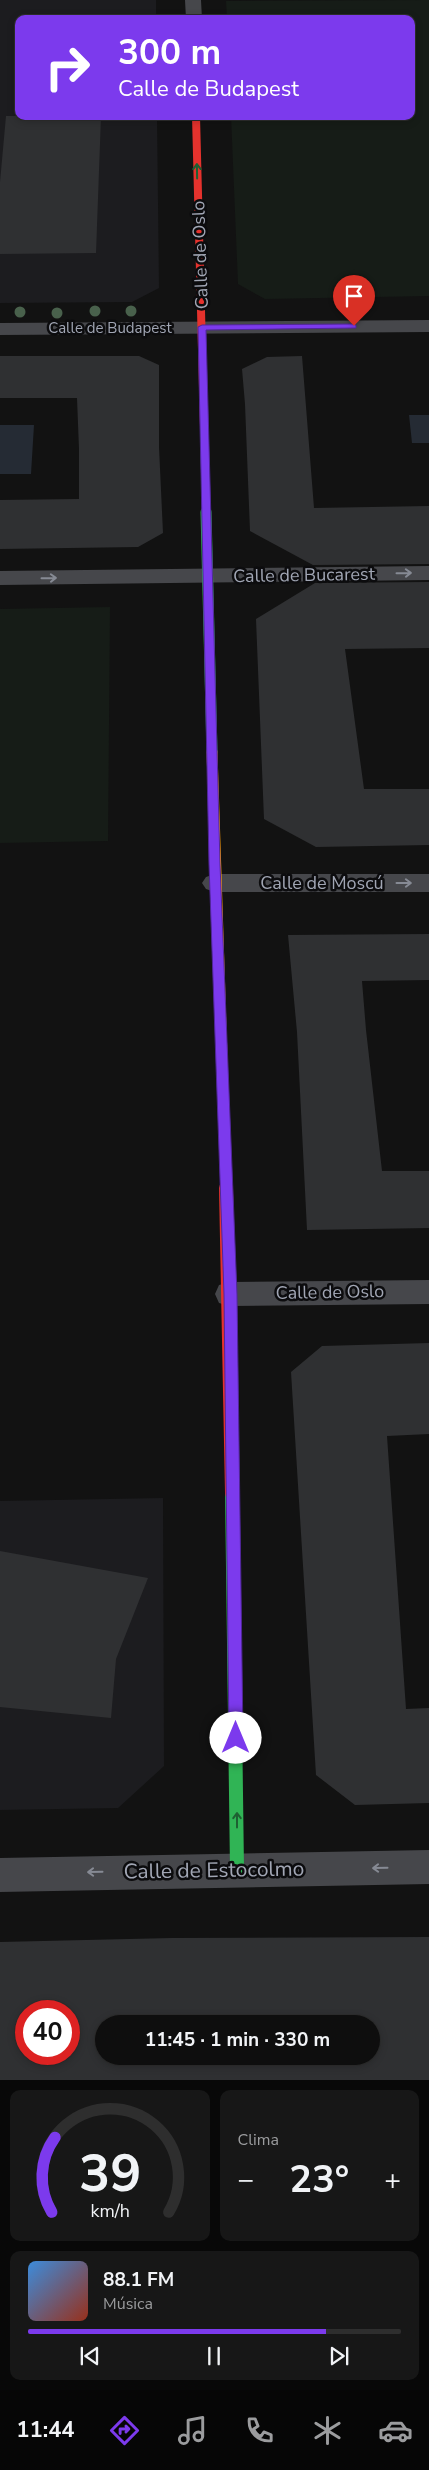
<!DOCTYPE html>
<html lang="es">
<head>
<meta charset="utf-8">
<style>
  body { margin:0; font-family:"Nunito Sans",sans-serif; background:#171717; color:#f1f3f6; height:100vh; display:flex; flex-direction:column; font-size:19px; white-space:nowrap }
  * { box-sizing:border-box; margin:0 }
  p { font-size:16px; color:#9b9c9e }
  .icon { flex:none; width:28px; height:28px; fill:none; stroke:currentColor; stroke-width:2; stroke-linecap:round; stroke-linejoin:round }
  .map { position:relative; height:2080px; overflow:hidden }
  .panel { display:flex; flex-direction:column; gap:10px; padding:10px; background:#080808; flex:1 }
  .panel>* { flex:none }
  .guide { position:absolute; left:15px; top:15px; width:400px; height:105px; border-radius:10px; box-shadow:0 2px 8px #0003,0 0 0 1px #2e2e2e; background:#7c3aed; color:#fff; overflow:hidden }
  .speed { position:absolute; left:15px; top:2000px; display:flex; gap:10px; font-size:25px; font-weight:700; text-align:center }
  .speed>* { display:grid; place-content:center; width:65px; height:65px; border-radius:50%; background:#0e0e0e; box-shadow:0 2px 8px #0003,0 0 0 1px #2e2e2e; line-height:1 }
  .speed .limit { border:8px solid #d22; background:#fff; color:#111 }
  .pin { position:absolute; display:grid; place-items:center; width:42px; height:42px; color:#fff; margin:-51px -21px; border-radius:50% 50% 50% 0; rotate:-45deg; box-shadow:0 0 5px #0007 }
  .pin .icon { rotate:45deg }
  .me { position:absolute; width:55px; margin:-28px; rotate:0deg; stroke-linejoin:round; filter:drop-shadow(0 0 4px #0008) }
  .turn { display:flex; align-items:center; gap:18px; height:105px; padding:0 20px; font-size:22px }
  .turn .icon { width:65px; height:65px; stroke-width:2.5 }
  .turn b { display:block; font-size:35px; line-height:42px }
  .big { font-size:38px; font-weight:700; line-height:1.1 }
  .panel .tile { flex:1; display:flex; flex-direction:column; justify-content:center; gap:8px; min-width:0; padding:0 18px; border-radius:10px; background:#171717 }
  .panel .dial { align-items:center; gap:0 }
  .dial svg { height:130px; overflow:visible; fill:none; stroke:#2e2e2e; stroke-width:7; stroke-linecap:round; text-anchor:middle }
  .dial text { fill:#f1f3f6; stroke:none }
  .song { display:flex; align-items:center; gap:15px }
  .cover { width:60px; height:60px; border-radius:8px; background:linear-gradient(135deg,hsl(210 70% 55%),hsl(10 70% 35%)) }
  .played { height:5px; border-radius:2px; background:linear-gradient(90deg,#7c3aed 80%,#2e2e2e 80%) }
  .keys { display:flex; justify-content:space-around; direction:ltr }
  .heat { display:flex; justify-content:space-between; align-items:center; font-size:28px; direction:ltr }
  .panel .tiles { flex:1; display:grid; gap:10px; grid-template-columns:1fr 1fr }
  .tile:last-child { grid-column:span 2 }
  .trip { position:absolute; left:95px; top:2015px; width:285px; height:50px; border-radius:25px; background:#0e0e0e; box-shadow:0 2px 8px #0003,0 0 0 1px #2e2e2e; font-weight:700; line-height:50px; text-align:center }
  .dock { display:flex; height:80px; justify-content:space-around; align-items:center; background:#060606; color:#9b9c9e }
  .dock .icon { width:35px; height:35px }
  .dock .current { color:#7c3aed }
  .dock b { font-size:22px; color:#f1f3f6 }
  .map>svg:first-child { display:block }
  .built { fill:#1c1c1f }
  .green { fill:#161c17 }
  .water { fill:#252b34 }
  .building { fill:#2f3032; fill-rule:evenodd }
  .lines { fill:none; stroke-linecap:round; stroke-linejoin:round }
  .street { fill:#46474b; fill-rule:evenodd }
  .fast-far2 { stroke:#30b455; stroke-width:8 }
  .fast-far1 { stroke:#30b455; stroke-width:11 }
  .fast { stroke:#30b455; stroke-width:14 }
  .slow { stroke:#ff9f0a; stroke-width:11 }
  .jam-far2 { stroke:#e5322d; stroke-width:8 }
  .jam-far1 { stroke:#e5322d; stroke-width:11 }
  .jam { stroke:#e5322d; stroke-width:14 }
  .tree { fill:#49614c }
  .oneway { stroke:#1e6032 }
  .oneway2 { stroke:#868a94 }
  .route { fill:#7c3aed; stroke:#51269a }
  .labels { text-anchor:middle; stroke-width:5; stroke-linejoin:round; paint-order:stroke }
  .far-street-label { font-size:15px; fill:#a1a6b4; stroke:#0c0c0e }
  .street-label { font-size:18px; fill:#a1a6b4; stroke:#0c0c0e }
  .near-street-label { font-size:21px; fill:#a1a6b4; stroke:#0c0c0e }
</style>
</head>
<body>
<div class="map">
<svg width="429" height="2080" viewBox="0 0 429 2080">
  <rect width="100%" height="100%" fill="#121212"/>
  <path class="built" d="M 0,0 L 156,0 L 156,19 L 19,19 L 19,116 L 157,116 L 159,288 L 132,302 L 0,303 Z
    M 163,1498 L 164,1766 L 118,1808 L 0,1810 L 0,1501 Z"/>
  <path class="green" d="M 429,0 L 429,296 L 265,299 L 238,284 L 231,116 L 411,116 L 411,19 L 227,19 L 226,1 Z
    M 110,607 L 108,841 L 0,843 L 0,609 Z"/>
  <path class="water" d="M 409,415 L 429,415 L 429,443 L 412,443 Z
    M 0,425 L 34,425 L 31,474 L 0,474 Z"/>
  <path class="building" d="M 6,116 L 101,116 L 96,253 L 0,254 L 0,182 Z
    M 0,356 L 139,356 L 159,365 L 159,447 L 163,533 L 138,547 L 0,549 L 0,500 L 79,499 L 79,449 L 77,398 L 0,398 Z
    M 302,356 L 314,508 L 429,506 L 429,564 L 313,565 L 250,531 L 245,404 L 242,369 L 267,357 Z
    M 429,582 L 429,648 L 345,649 L 364,789 L 429,789 L 429,845 L 316,847 L 264,819 L 256,619 L 315,583 Z
    M 429,934 L 429,980 L 362,981 L 366,1030 L 382,1171 L 429,1171 L 429,1228 L 307,1230 L 297,1032 L 288,935 Z
    M 429,1343 L 429,1434 L 387,1436 L 406,1709 L 429,1708 L 429,1803 L 355,1805 L 316,1775 L 291,1372 L 322,1346 Z
    M 0,1551 L 148,1578 L 116,1659 L 111,1718 L 0,1707 Z
    M 429,1937 L 429,2080 L 0,2080 L 0,1942 L 172,1938 ZM 26,2011 L 69,2011 L 69,2054 L 26,2054 ZM 104,2024 L 371,2024 L 371,2056 L 104,2056 Z"/>
  <g class="lines">
    <path class="street" d="M 185,0 L 201,0 L 202,19 L 186,19 Z
      M 429,320 L 429,332 L 0,335 L 0,323 Z
      M 429,566 L 429,580 L 0,585 L 0,571 Z
      M 215,874 L 429,874 L 429,892 L 215,892 L 206,889 L 202,883 L 206,877 Z
      M 429,1280 L 429,1304 L 230,1306 L 219,1303 L 215,1294 L 219,1285 L 230,1282 Z
      M 429,1850 L 429,1884 L 0,1892 L 0,1858 Z"/>
    <path class="fast-far2" d="M 204,427 L 206,513"/>
    <path class="fast-far1" d="M 206,512 L 212,752"/>
    <path class="fast" d="M 232,1493 L 237,1869"/>
    <path class="slow" d="M 212,752 L 225,1149"/>
    <path class="jam-far2" d="M 196,116 L 204,427"/>
    <path class="jam-far1" d="M 225,1149 L 226,1189"/>
    <path class="jam" d="M 226,1188 L 232,1493"/>
  </g>
  <g class="tree">
    <circle cx="95" cy="311" r="5.5"/>
    <circle cx="131" cy="311" r="5.5"/>
    <circle cx="20" cy="312" r="5.5"/>
    <circle cx="57" cy="313" r="5.5"/>
  </g>
  <defs><path id="oneway-shaft" d="M-6 0H5M1.5-3L5.5 0L1.5 3" fill="none" stroke-width="1.6" stroke-linecap="round" stroke-linejoin="round" transform="scale(1.25)"/></defs>
  <g class="oneway">
    <use href="#oneway-shaft" transform="translate(197 171) rotate(-91)"/>
    <use href="#oneway-shaft" transform="translate(237 1820) rotate(-90)"/>
  </g>
  <g class="oneway2">
    <use href="#oneway-shaft" transform="translate(404 573) rotate(-1)"/>
    <use href="#oneway-shaft" transform="translate(49 578) rotate(-1)"/>
    <use href="#oneway-shaft" transform="translate(404 883)"/>
    <use href="#oneway-shaft" transform="translate(380 1868) rotate(179)"/>
    <use href="#oneway-shaft" transform="translate(95 1872) rotate(179)"/>
  </g>
  <path class="route" d="M 354,324 L 356,325 L 356,328 L 206,330 L 220,864 L 237,1294 L 243,1738 L 241,1742 L 236,1744 L 231,1742 L 229,1738 L 224,1294 L 209,864 L 198,327 L 202,325 Z"/>
  <g class="labels">
    <g class="far-street-label">
      <text x="110" y="333">Calle de Budapest</text>
    </g>
    <g class="street-label">
      <text transform="translate(200 255) rotate(-92)" y="6">Calle de Oslo</text>
      <text transform="translate(304 575) rotate(-1)" y="6">Calle de Bucarest</text>
      <text x="322" y="889">Calle de Moscú</text>
      <text transform="translate(330 1292) rotate(-1)" y="6">Calle de Oslo</text>
    </g>
    <g class="near-street-label">
      <text transform="translate(214 1870) rotate(-1)" y="7">Calle de Estocolmo</text>
    </g>
  </g>
</svg>
<div class="speed"><div class="limit">40</div></div>
<div class="pin" style="left:354px;top:326px;background:#d93025"><svg class="icon" aria-label="arrive" viewBox="0 0 24 24"><path d="M6 21V4h12l-3 4 3 4H6"/></svg></div>
<svg class="me" style="left:236px;top:1738px" viewBox="-20 -20 40 40"><circle r="19" fill="#fff"/><path d="M0-13L10 11 0 6-10 11z" fill="#7c3aed"/></svg>
<div class="trip">11:45 · 1 min · 330 m</div>
<div class="guide">
<div class="turn"><svg class="icon" aria-label="right" viewBox="0 0 24 24"><path d="M7 20v-9h11M14 6l5 5-5 5"/></svg><div><b>300 m</b>Calle de Budapest</div></div>
</div>
</div>
<section class="panel">
<div class="tiles">
<div class="tile dial"><svg viewBox="0 0 100 80">
<path d="M14 69A42 42 0 1 1 86 69"/>
<path d="M14 69A42 42 0 0 1 16 23" stroke="#7c3aed"/>
<text x="50" y="56" font-size="32" font-weight="700">39</text>
<text x="50" y="72" font-size="11">km/h</text>
</svg></div>
<div class="tile"><p>Clima</p>
<div class="heat"><a>−</a><b class="big">23°</b><a>+</a></div>
</div>
<div class="tile">
<div class="song"><i class="cover"></i><div><b>88.1 FM</b><p>Música</p></div></div>
<div class="played"></div>
<div class="keys"><svg class="icon" aria-label="previous" viewBox="0 0 24 24"><path d="M18 5L8 12l10 7zM5 5v14"/></svg><svg class="icon" aria-label="pause" viewBox="0 0 24 24"><path d="M8 5v14M16 5v14"/></svg><svg class="icon" aria-label="next" viewBox="0 0 24 24"><path d="M6 5l10 7-10 7zM19 5v14"/></svg></div>
</div>
</div>
</section>
<nav class="dock">
<b>11:44</b>
<svg class="icon current" aria-label="directions" viewBox="0 0 24 24"><path d="M12 3l9 9-9 9-9-9zM9 14v-3h6M13 9l2 2-2 2"/></svg>
<svg class="icon" aria-label="music" viewBox="0 0 24 24"><path d="M9 18V5l10-2v13"/><circle cx="6" cy="18" r="3"/><circle cx="16" cy="16" r="3"/></svg>
<svg class="icon" aria-label="phone" viewBox="0 0 24 24"><path d="M5 4h4l2 5-3 2q2 4 5 5l2-3 5 2v4C11 20 4 13 5 4z"/></svg>
<svg class="icon" aria-label="climate" viewBox="0 0 24 24"><path d="M12 3v18M4 7l16 10M4 17L20 7"/></svg>
<svg class="icon" aria-label="car" viewBox="0 0 24 24"><path d="M5 17H2v-5l4-1 3-4h7l3 4 3 1v5h-3M9 17h6M6 11h13"/><circle cx="7" cy="17" r="2"/><circle cx="17" cy="17" r="2"/></svg>
</nav>
</body>
</html>
